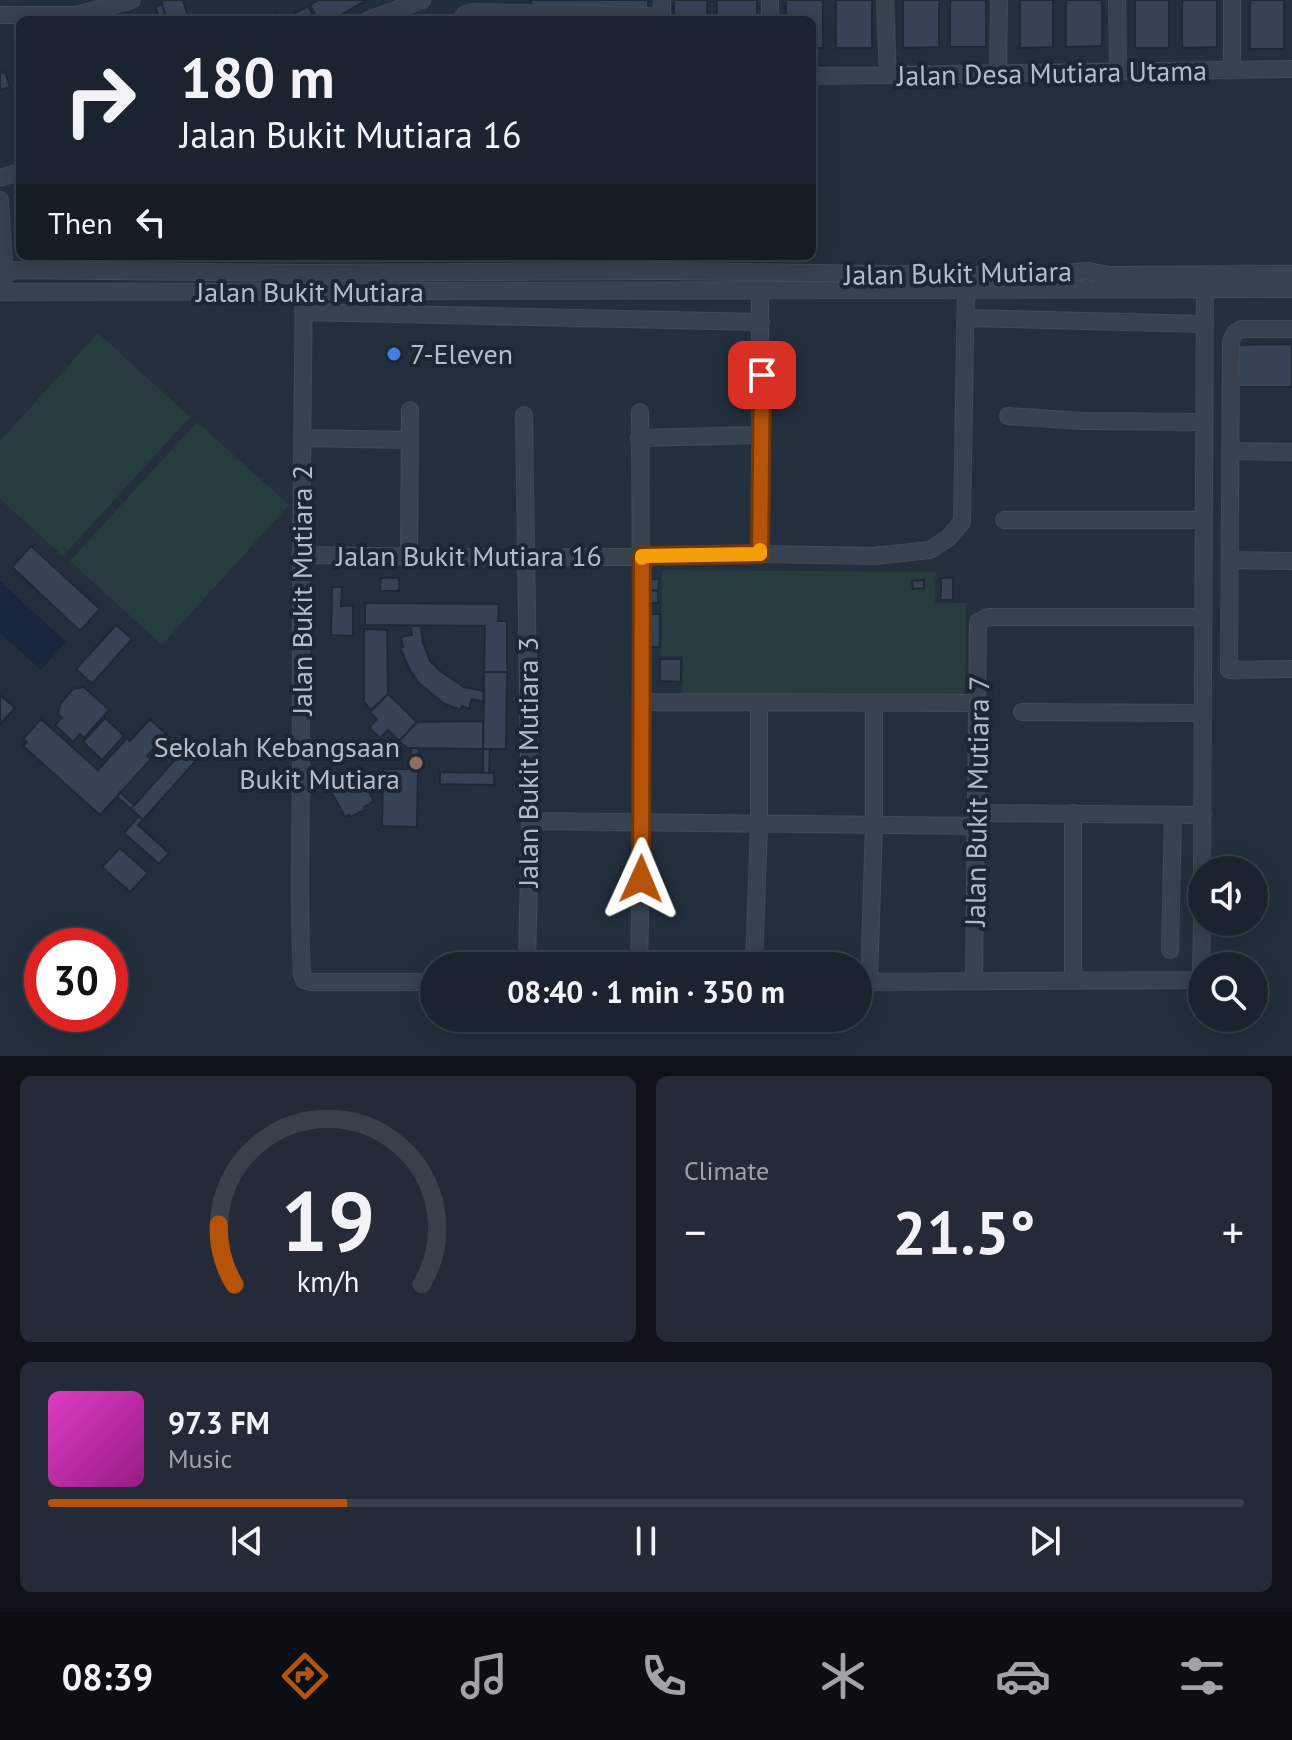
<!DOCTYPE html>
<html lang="en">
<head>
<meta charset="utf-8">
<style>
  body { margin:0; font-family:"PT Sans",sans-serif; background:#242b36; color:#f1f3f6; height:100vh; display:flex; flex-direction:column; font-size:30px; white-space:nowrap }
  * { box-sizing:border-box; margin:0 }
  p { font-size:26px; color:#a0a4aa }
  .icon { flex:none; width:44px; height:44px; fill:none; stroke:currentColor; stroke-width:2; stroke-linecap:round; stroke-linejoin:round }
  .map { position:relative; height:1056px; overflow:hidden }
  .sheet { display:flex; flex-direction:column; gap:20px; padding:20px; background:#0f1319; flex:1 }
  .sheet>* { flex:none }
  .guide { position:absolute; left:16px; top:16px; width:800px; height:244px; border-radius:12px; box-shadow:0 4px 20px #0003,0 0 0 2px #39404a; background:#1b232e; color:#f1f3f6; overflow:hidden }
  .fabs { position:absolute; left:1188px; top:856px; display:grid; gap:16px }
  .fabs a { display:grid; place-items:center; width:80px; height:80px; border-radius:50%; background:#1b232e; box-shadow:0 4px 20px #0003,0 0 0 2px #39404a; font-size:40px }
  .speed { position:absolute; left:24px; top:928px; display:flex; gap:16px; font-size:40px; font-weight:700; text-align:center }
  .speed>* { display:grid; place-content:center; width:104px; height:104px; border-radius:50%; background:#1b232e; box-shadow:0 4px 20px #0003,0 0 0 2px #39404a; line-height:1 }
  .speed .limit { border:12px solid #d22; background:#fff; color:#111 }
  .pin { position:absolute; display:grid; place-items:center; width:68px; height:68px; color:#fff; margin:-34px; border-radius:16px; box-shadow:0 4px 12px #0006 }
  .me { position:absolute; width:88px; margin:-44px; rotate:1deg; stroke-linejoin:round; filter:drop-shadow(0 0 6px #0008) }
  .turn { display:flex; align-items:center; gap:28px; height:168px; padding:0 32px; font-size:36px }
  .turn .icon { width:104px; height:104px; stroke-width:2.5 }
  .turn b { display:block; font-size:56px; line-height:68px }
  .then { display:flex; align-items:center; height:76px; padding:0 32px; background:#0003; gap:16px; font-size:30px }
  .big { font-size:60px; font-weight:800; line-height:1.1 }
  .sheet .widget { flex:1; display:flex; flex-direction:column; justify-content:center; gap:12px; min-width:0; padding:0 28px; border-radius:12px; background:#242b36 }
  .sheet .dial { align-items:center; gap:0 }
  .dial svg { height:208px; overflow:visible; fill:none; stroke:#39404a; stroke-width:7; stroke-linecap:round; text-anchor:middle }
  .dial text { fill:#f1f3f6; stroke:none }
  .song { display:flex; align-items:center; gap:24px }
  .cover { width:96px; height:96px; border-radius:12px; background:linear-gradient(135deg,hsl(310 70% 55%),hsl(310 70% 35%)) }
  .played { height:8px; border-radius:4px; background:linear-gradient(90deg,#b45309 25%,#39404a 25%) }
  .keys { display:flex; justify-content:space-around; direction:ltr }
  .heat { display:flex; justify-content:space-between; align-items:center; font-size:44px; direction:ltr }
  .sheet .tiles { flex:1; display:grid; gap:20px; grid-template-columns:1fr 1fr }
  .widget:last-child { grid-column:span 2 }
  .trip { position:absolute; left:420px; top:952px; width:452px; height:80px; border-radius:40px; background:#1b232e; box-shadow:0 4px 20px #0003,0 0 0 2px #39404a; font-weight:800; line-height:80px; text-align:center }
  .menu { display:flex; height:128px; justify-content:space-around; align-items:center; background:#0b0e12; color:#a0a4aa }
  .menu .icon { width:56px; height:56px }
  .menu .selected { color:#b45309 }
  .menu b { font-size:36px; color:#f1f3f6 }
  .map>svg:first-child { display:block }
  .green { fill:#263c3f }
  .water { fill:#17263c }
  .building { fill:#364354; stroke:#1f2835; stroke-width:2 }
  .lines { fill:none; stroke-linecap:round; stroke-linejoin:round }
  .minor-casing { stroke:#414a57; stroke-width:18 }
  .minor { stroke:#38414e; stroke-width:16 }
  .route-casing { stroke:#753606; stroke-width:20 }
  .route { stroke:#b45309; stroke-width:14 }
  .slow { stroke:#f59e0b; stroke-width:14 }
  .shop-dot { fill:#3f7fe0; stroke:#1d2633; stroke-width:3 }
  .education-dot { fill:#8d6e63; stroke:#1d2633; stroke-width:3 }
  .labels { text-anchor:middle; stroke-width:8; stroke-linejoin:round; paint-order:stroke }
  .street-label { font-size:28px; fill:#b4bcc9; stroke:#1d2633 }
  .poi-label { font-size:28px; fill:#b4bcc9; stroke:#1d2633; text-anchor:start }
</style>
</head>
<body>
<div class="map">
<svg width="1292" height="1056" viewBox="0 0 1292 1056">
  <rect width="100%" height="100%" fill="#242f3e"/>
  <path class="green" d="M 98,333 L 190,417 L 63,556 L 0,499 L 0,441 Z
    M 197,422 L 289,505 L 162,645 L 70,561 Z
    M 662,570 L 936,572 L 935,603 L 966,603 L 965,698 L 682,697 L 683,656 L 661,656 Z"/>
  <path class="water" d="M 0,581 L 66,642 L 41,670 L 0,633 Z"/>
  <path class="building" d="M 166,0 L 183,0 L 189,20 L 167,20 L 161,1 Z
    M 318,0 L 367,0 L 332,20 L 318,20 L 310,5 Z
    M 531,0 L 648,0 L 648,9 L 531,9 Z
    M 674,0 L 707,0 L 707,20 L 674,20 Z
    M 717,0 L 757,0 L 757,20 L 717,20 Z
    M 786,0 L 823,0 L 823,48 L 812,48 L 812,20 L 786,20 Z
    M 836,0 L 872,0 L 872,48 L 836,48 Z
    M 903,0 L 939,0 L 939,47 L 903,48 Z
    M 950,0 L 986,0 L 986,47 L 950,47 Z
    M 1020,0 L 1053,0 L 1053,47 L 1020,48 Z
    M 1066,0 L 1102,0 L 1102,46 L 1066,47 Z
    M 1135,0 L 1169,0 L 1169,48 L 1135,48 Z
    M 1182,0 L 1217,0 L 1217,47 L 1182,48 Z
    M 1250,0 L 1284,0 L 1284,49 L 1250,49 Z
    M 162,4 L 166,19 L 160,20 L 155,6 Z
    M 308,6 L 315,19 L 299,20 L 295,13 Z
    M 276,13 L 279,20 L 263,20 Z
    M 5,72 L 10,87 L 0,90 L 0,73 Z
    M 1292,344 L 1292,387 L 1239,387 L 1238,345 Z
    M 31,546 L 100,609 L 80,631 L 12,567 Z
    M 381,578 L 399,578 L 399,591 L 380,591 Z
    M 941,578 L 953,578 L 953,600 L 941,600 Z
    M 650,579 L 659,579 L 658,591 L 650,590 Z
    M 924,580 L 924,588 L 913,589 L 912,581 Z
    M 332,587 L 342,587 L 341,606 L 353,606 L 353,636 L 331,635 Z
    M 650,590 L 658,591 L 658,603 L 650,603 Z
    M 365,603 L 499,604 L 498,621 L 507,621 L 507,672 L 484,672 L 485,626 L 365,625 Z
    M 649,614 L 660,614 L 660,647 L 649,647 Z
    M 116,625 L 132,639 L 92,684 L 76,669 Z
    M 411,626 L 421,626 L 423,643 L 430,661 L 440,671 L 464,687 L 484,691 L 484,702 L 472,699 L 469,709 L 462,706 L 460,710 L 443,703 L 419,683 L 410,670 L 400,648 L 403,647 L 401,637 L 412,635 Z
    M 364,629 L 387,630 L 388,694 L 371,710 L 364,702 Z
    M 660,659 L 681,659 L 681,682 L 660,681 Z
    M 484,672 L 507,672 L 506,749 L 483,749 Z
    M 84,687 L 109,710 L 84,738 L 80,734 L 73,742 L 55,725 L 62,718 L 58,714 L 60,704 L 73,689 Z
    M 388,694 L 417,722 L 399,741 L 388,730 L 380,738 L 369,728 L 377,719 L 370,712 Z
    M 0,695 L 15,708 L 0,724 Z
    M 105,718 L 124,736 L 102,760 L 83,742 Z
    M 41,719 L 98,770 L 127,738 L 130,741 L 150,719 L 166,734 L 147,756 L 151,759 L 100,815 L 23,746 L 27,742 L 23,739 Z
    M 483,721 L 483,749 L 407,748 L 399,741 L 417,722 Z
    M 188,745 L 200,756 L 143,820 L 131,809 Z
    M 411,748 L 419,748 L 418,769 L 411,769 Z
    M 483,749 L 490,749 L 489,773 L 483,773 Z
    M 383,769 L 418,769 L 417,827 L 382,826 Z
    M 440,772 L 494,773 L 494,785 L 440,784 Z
    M 355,780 L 363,780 L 374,801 L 364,807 L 365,810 L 351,817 L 349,815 L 345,817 L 332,793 L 338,789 L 336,786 L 345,781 L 347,784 Z
    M 120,792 L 134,805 L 131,809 L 117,797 Z
    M 139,816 L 143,820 L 138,825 L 169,853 L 159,864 L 124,833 Z
    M 120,848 L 148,873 L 130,892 L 102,867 Z"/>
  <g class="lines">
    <defs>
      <path id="minor" d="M 662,0 L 662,20
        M 885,0 L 888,75
        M 1117,0 L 1118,71
        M 0,15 L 76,15 L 132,0
        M 369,20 L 422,0
        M 462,20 L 464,15 L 472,12 L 662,16
        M 770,20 L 770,0
        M 1232,70 L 1232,0
        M 998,73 L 999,0
        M 812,76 L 1292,69
        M 0,178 L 20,172
        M 0,200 L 5,278
        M 0,270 L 304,273 L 665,271 L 1032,276 L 1088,271 L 1109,275 L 1292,274
        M 1199,283 L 1205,290 L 1202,870
        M 304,284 C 302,443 300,602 301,760 C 301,831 298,903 302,974 L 304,980 L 311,982 L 434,982
        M 0,292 L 1292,289
        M 303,312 L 761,322
        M 967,318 L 1204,324
        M 1292,329 L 1241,329 L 1235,333 L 1231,341 L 1229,670 L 1292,669
        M 524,415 L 530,821 L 527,966
        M 1008,416 L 1082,421 L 1204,422
        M 302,438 L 409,440
        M 639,438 L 760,435
        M 1230,451 L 1292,452
        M 1004,520 L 1204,520
        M 760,554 L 760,290
        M 300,555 L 526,558 L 760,554 L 874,556 L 930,550 L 948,538 L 962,522 L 966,281
        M 409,556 L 410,410
        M 1230,560 L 1292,561
        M 642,702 L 980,703
        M 1022,712 L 1203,713
        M 975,813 L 1203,815
        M 530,821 L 975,826
        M 1170,950 L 1173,815
        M 639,966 L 642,821 L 640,412
        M 754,966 L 759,823 L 759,704
        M 974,980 L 978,622 L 988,617 L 1202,617
        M 1073,980 L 1073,813
        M 869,981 L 874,825 L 874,704
        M 858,982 L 1192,980 L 1198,978 L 1201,972 L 1202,922"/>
    </defs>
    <use href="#minor" class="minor-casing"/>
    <use href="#minor" class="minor"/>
  </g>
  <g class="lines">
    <defs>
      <path id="route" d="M 641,879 L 642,556 L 760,554 L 762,375"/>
    </defs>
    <use href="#route" class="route-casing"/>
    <use href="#route" class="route"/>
    <path class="slow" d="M 642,558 L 642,556 L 760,554 L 760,550"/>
  </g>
  <circle class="shop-dot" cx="394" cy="354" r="8"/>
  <circle class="education-dot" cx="416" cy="763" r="8"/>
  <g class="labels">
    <g class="street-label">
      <text transform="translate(1052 73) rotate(-1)" y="10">Jalan Desa Mutiara Utama</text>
      <text transform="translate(958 273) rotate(-1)" y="10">Jalan Bukit Mutiara</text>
      <text x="310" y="302">Jalan Bukit Mutiara</text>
      <text x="469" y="566">Jalan Bukit Mutiara 16</text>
      <text transform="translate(302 590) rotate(-90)" y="10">Jalan Bukit Mutiara 2</text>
      <text transform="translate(528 762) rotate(-90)" y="10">Jalan Bukit Mutiara 3</text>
      <text transform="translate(977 801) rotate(-89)" y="10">Jalan Bukit Mutiara 7</text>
    </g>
    <g class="poi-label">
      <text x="410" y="364">7-Eleven</text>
      <text x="400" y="757" text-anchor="end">Sekolah Kebangsaan<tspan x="400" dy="32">Bukit Mutiara</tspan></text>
    </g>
  </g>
</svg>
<div class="fabs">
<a><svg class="icon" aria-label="sound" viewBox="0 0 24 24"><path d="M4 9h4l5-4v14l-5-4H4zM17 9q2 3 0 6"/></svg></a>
<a><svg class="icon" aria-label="search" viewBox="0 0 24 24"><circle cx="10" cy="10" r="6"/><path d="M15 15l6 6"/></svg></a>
</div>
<div class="speed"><div class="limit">30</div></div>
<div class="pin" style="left:762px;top:375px;background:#d93025"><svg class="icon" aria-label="arrive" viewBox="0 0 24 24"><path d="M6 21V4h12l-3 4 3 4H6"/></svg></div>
<svg class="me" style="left:641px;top:879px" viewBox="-20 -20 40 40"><path d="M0-17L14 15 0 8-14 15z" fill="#b45309" stroke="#fff" stroke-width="4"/></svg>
<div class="trip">08:40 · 1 min · 350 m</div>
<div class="guide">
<div class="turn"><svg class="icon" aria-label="right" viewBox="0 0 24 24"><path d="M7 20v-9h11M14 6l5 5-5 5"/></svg><div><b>180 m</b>Jalan Bukit Mutiara 16</div></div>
<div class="then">Then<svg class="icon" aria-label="left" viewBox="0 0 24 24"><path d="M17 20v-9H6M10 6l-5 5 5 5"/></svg></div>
</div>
</div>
<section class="sheet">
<div class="tiles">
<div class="widget dial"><svg viewBox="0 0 100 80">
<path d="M14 69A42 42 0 1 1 86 69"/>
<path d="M14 69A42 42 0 0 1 8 46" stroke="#b45309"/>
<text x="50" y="56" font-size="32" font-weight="700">19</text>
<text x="50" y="72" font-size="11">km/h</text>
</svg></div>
<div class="widget"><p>Climate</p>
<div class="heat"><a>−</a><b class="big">21.5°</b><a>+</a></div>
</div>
<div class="widget">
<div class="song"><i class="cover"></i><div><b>97.3 FM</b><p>Music</p></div></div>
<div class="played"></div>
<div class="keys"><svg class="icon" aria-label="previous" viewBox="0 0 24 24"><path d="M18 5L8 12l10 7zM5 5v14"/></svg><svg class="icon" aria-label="pause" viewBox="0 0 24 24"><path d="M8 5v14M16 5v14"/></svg><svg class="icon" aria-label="next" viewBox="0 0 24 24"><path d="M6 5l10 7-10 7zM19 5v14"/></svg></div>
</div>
</div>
</section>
<nav class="menu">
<b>08:39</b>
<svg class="icon selected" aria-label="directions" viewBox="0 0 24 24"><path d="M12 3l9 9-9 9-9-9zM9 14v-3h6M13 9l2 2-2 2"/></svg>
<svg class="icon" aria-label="music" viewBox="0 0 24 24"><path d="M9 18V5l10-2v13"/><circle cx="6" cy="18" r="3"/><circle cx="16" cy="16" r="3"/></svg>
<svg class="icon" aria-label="phone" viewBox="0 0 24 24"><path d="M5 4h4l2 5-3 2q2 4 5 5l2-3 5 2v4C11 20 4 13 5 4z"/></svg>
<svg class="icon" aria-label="climate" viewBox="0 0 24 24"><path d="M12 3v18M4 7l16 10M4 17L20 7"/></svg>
<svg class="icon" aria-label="car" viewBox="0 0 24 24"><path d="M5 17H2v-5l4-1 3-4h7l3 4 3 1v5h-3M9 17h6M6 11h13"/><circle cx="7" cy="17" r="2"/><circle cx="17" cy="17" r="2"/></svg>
<svg class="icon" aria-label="filters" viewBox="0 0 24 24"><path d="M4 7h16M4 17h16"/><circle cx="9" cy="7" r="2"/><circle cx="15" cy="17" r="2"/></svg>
</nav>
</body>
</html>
